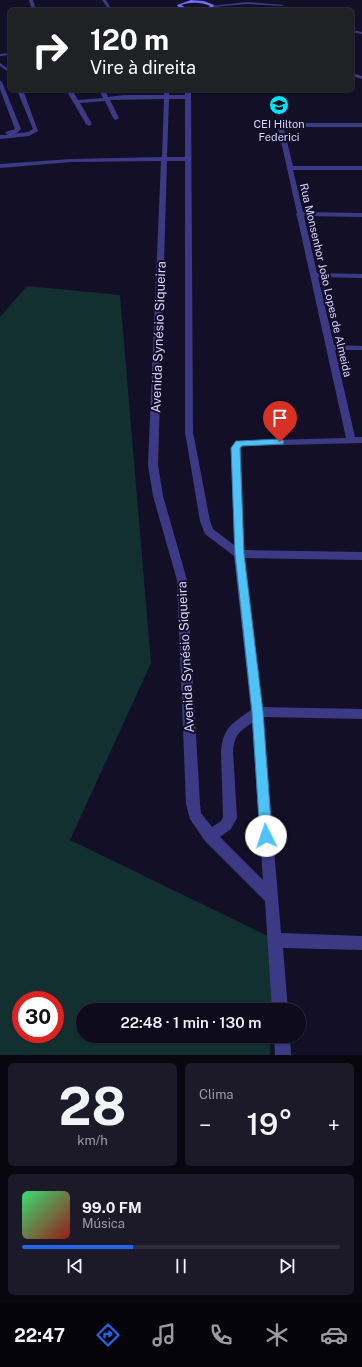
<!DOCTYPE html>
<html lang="pt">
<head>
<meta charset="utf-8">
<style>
  body { margin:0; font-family:"Public Sans",sans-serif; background:#1c1929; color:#f1f3f6; height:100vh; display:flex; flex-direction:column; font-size:15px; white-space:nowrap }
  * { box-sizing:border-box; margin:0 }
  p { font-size:13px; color:#9b9ba3 }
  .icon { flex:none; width:22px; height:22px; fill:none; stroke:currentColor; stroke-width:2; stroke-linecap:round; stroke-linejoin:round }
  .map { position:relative; height:1055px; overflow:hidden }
  .sheet { display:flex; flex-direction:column; gap:8px; padding:8px; background:#08060f; flex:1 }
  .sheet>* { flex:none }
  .guide { position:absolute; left:8px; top:8px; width:346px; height:84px; border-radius:6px; box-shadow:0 1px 3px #0004,0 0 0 1px #2e2b3b; background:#202124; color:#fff; overflow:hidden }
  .speed { position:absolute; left:12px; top:991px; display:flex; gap:8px; font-size:20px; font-weight:700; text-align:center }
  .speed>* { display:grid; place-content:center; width:52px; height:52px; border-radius:50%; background:#0e0b1c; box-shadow:0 1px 3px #0004,0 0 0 1px #2e2b3b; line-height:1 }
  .speed .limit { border:6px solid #d22; background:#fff; color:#111 }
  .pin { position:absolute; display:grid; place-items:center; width:34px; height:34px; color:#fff; margin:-41px -17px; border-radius:50% 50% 50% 0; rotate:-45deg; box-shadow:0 0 4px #0007 }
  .pin .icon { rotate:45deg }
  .me { position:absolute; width:44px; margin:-22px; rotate:356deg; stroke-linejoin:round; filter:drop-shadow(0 0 3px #0008) }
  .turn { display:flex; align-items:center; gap:14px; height:84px; padding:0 16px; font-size:18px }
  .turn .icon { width:52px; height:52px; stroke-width:2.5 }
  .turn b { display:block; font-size:28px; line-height:34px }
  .big { font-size:30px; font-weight:600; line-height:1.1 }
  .sheet .tile { flex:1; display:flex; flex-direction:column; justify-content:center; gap:6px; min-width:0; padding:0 14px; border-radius:6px; background:#1c1929 }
  .sheet .dial { align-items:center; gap:0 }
  .dial b { font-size:52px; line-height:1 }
  .song { display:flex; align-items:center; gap:12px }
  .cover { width:48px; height:48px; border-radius:6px; background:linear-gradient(135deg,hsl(140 70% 55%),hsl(0 70% 35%)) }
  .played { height:4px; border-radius:2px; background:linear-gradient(90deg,#2563eb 35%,#2e2b3b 35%) }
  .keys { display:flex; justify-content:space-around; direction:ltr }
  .heat { display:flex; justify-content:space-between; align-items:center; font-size:22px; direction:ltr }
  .sheet .tiles { flex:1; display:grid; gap:8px; grid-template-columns:1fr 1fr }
  .tile:last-child { grid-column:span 2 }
  .trip { position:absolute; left:76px; top:1003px; width:230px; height:40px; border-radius:20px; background:#0e0b1c; box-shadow:0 1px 3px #0004,0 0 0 1px #2e2b3b; font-weight:600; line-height:40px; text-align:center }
  .tabs { display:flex; height:64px; justify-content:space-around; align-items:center; background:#06040b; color:#9b9ba3 }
  .tabs .icon { width:28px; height:28px }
  .tabs .selected { color:#2563eb }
  .tabs b { font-size:18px; color:#f1f3f6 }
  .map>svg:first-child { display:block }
  .green { fill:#12302f; fill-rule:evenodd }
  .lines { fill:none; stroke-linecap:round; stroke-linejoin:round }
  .street { fill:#3d3a85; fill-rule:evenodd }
  .secondary { fill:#6f6bff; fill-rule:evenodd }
  .route { fill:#4fc3f7; stroke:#337fa1 }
  .labels { text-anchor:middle; stroke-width:4; stroke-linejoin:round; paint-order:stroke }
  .far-poi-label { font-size:11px; fill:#d9d4ff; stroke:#130f26 }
  .far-street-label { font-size:11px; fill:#d9d4ff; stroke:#130f26 }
  .street-label { font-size:13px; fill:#d9d4ff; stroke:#130f26 }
</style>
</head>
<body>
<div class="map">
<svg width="362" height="1055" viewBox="0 0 362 1055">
  <rect width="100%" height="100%" fill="#130f26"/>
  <path class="green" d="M 27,286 L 120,295 L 151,663 L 70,840 L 276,940 L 272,1010 L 83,1010 L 83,1036 L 271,1036 L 270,1055 L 0,1055 L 0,317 ZM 21,1000 L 55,1000 L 55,1034 L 21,1034 Z"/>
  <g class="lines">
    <path class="street" d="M 29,0 L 33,0 L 36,10 L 32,10 Z
      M 102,0 L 106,0 L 111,9 L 94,10 L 107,7 Z
      M 247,2 L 284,5 L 282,6 L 247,4 L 212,7 L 210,6 Z
      M 352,30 L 362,32 L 362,34 L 352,32 Z
      M 10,53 L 10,55 L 0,56 L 0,54 Z
      M 0,63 L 10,70 L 10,73 L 0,66 Z
      M 352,73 L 362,76 L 362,79 L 352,76 Z
      M 0,81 L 2,82 L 21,129 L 17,133 L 12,134 L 28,132 L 33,129 L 17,90 L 23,90 L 38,131 L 29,136 L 0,139 L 0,135 L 8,135 L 5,133 L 6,132 L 15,129 L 0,89 Z
      M 66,90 L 72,90 L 78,100 L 103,98 L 99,90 L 105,90 L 108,97 L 125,95 L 164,95 L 164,90 L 170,90 L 169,95 L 185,95 L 185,90 L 191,90 L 193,432 L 210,521 L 213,529 L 234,545 L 231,448 L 236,441 L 346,438 L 297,216 L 296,214 L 297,213 L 278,128 L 288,123 L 362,123 L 362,127 L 289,127 L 284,129 L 293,166 L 362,166 L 362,170 L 293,170 L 303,212 L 362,213 L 362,217 L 304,216 L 317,273 L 362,274 L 362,278 L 318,277 L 334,345 L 362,346 L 362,350 L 335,350 L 355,437 L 362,437 L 362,443 L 242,446 L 241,448 L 244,550 L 362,552 L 362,560 L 245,558 L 262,707 L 362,709 L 362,719 L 263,717 L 281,933 L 362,936 L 362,950 L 283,948 L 288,1010 L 272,1010 L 265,901 L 205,841 L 190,819 L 186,804 L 177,580 L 153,496 L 148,465 L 161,161 L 71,162 L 0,168 L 0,164 L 71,159 L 162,157 L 164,99 L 110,100 L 119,118 L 116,120 L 113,118 L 105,101 L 80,103 L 92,124 L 89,126 L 86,124 ZM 169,99 L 185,99 L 185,157 L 167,157 ZM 167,161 L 185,161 L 185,432 L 200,521 L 205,534 L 234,556 L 251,710 C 233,723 223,727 221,751 L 223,817 L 221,821 L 212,827 L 201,813 L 200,804 L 187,580 L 163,496 L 158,465 ZM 252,723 L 263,880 L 220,837 L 231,829 L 237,818 L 233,751 C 235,734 239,732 252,723 Z
      M 274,1036 L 290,1036 L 291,1055 L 275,1055 Z"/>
    <path class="secondary" d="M 191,0 L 204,1 L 214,5 L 212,9 L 201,10 L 209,7 L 210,6 C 201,2 191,2 181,5 L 190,10 L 180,9 L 177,5 Z"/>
  </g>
  <path class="route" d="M 280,439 L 283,440 L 284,442 L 283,444 L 242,446 L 240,448 L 244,554 L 263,712 L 272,836 L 271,840 L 266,842 L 262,840 L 260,836 L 252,712 L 235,554 L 231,448 L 236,441 L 239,441 Z"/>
  <defs>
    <symbol id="school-disc" viewBox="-11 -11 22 22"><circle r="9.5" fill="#00e5ff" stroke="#130f26"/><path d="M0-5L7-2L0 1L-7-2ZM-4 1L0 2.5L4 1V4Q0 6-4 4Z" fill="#111"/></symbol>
  </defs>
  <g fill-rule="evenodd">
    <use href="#school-disc" x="268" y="94" width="22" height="22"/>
  </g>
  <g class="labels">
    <g class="far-poi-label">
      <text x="279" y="128">CEI Hilton<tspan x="279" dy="13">Federici</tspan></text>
    </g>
    <g class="far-street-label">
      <text transform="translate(326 280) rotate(77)" y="4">Rua Monsenhor João Lopes de Almeida</text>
    </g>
    <g class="street-label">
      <text transform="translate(158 337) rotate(-88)" y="5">Avenida Synésio Siqueira</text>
      <text transform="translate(185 657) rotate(-93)" y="5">Avenida Synésio Siqueira</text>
    </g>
  </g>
</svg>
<div class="speed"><div class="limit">30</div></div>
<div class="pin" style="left:280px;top:442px;background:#d93025"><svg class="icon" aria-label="arrive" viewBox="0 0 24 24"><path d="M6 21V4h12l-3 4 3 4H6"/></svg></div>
<svg class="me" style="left:266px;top:836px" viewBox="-20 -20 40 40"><circle r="19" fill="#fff"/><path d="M0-13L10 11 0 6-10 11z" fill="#4fc3f7"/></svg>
<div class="trip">22:48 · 1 min · 130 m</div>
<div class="guide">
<div class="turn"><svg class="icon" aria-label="right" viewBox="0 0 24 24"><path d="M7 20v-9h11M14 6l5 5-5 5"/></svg><div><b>120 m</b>Vire à direita</div></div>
</div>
</div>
<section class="sheet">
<div class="tiles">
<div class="tile dial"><b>28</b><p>km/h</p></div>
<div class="tile"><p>Clima</p>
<div class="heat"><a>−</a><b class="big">19°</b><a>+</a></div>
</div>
<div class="tile">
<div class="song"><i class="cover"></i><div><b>99.0 FM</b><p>Música</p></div></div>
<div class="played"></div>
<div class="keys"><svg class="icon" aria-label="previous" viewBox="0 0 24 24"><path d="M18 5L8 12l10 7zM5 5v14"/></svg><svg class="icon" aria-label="pause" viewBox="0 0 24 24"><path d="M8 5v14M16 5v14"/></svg><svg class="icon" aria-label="next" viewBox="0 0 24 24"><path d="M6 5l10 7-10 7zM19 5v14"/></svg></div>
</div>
</div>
</section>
<nav class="tabs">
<b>22:47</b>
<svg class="icon selected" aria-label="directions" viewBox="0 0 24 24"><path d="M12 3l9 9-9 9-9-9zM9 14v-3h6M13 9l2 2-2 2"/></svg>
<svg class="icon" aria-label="music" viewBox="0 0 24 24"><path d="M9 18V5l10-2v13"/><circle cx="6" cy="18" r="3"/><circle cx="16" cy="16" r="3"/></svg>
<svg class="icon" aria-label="phone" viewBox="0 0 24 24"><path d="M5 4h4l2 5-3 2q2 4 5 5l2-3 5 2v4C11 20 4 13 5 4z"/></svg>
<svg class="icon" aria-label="climate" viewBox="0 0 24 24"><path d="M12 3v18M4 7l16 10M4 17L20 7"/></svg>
<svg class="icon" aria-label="car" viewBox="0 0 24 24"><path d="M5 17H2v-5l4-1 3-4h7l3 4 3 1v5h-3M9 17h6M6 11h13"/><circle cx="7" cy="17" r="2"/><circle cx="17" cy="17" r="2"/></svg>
</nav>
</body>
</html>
